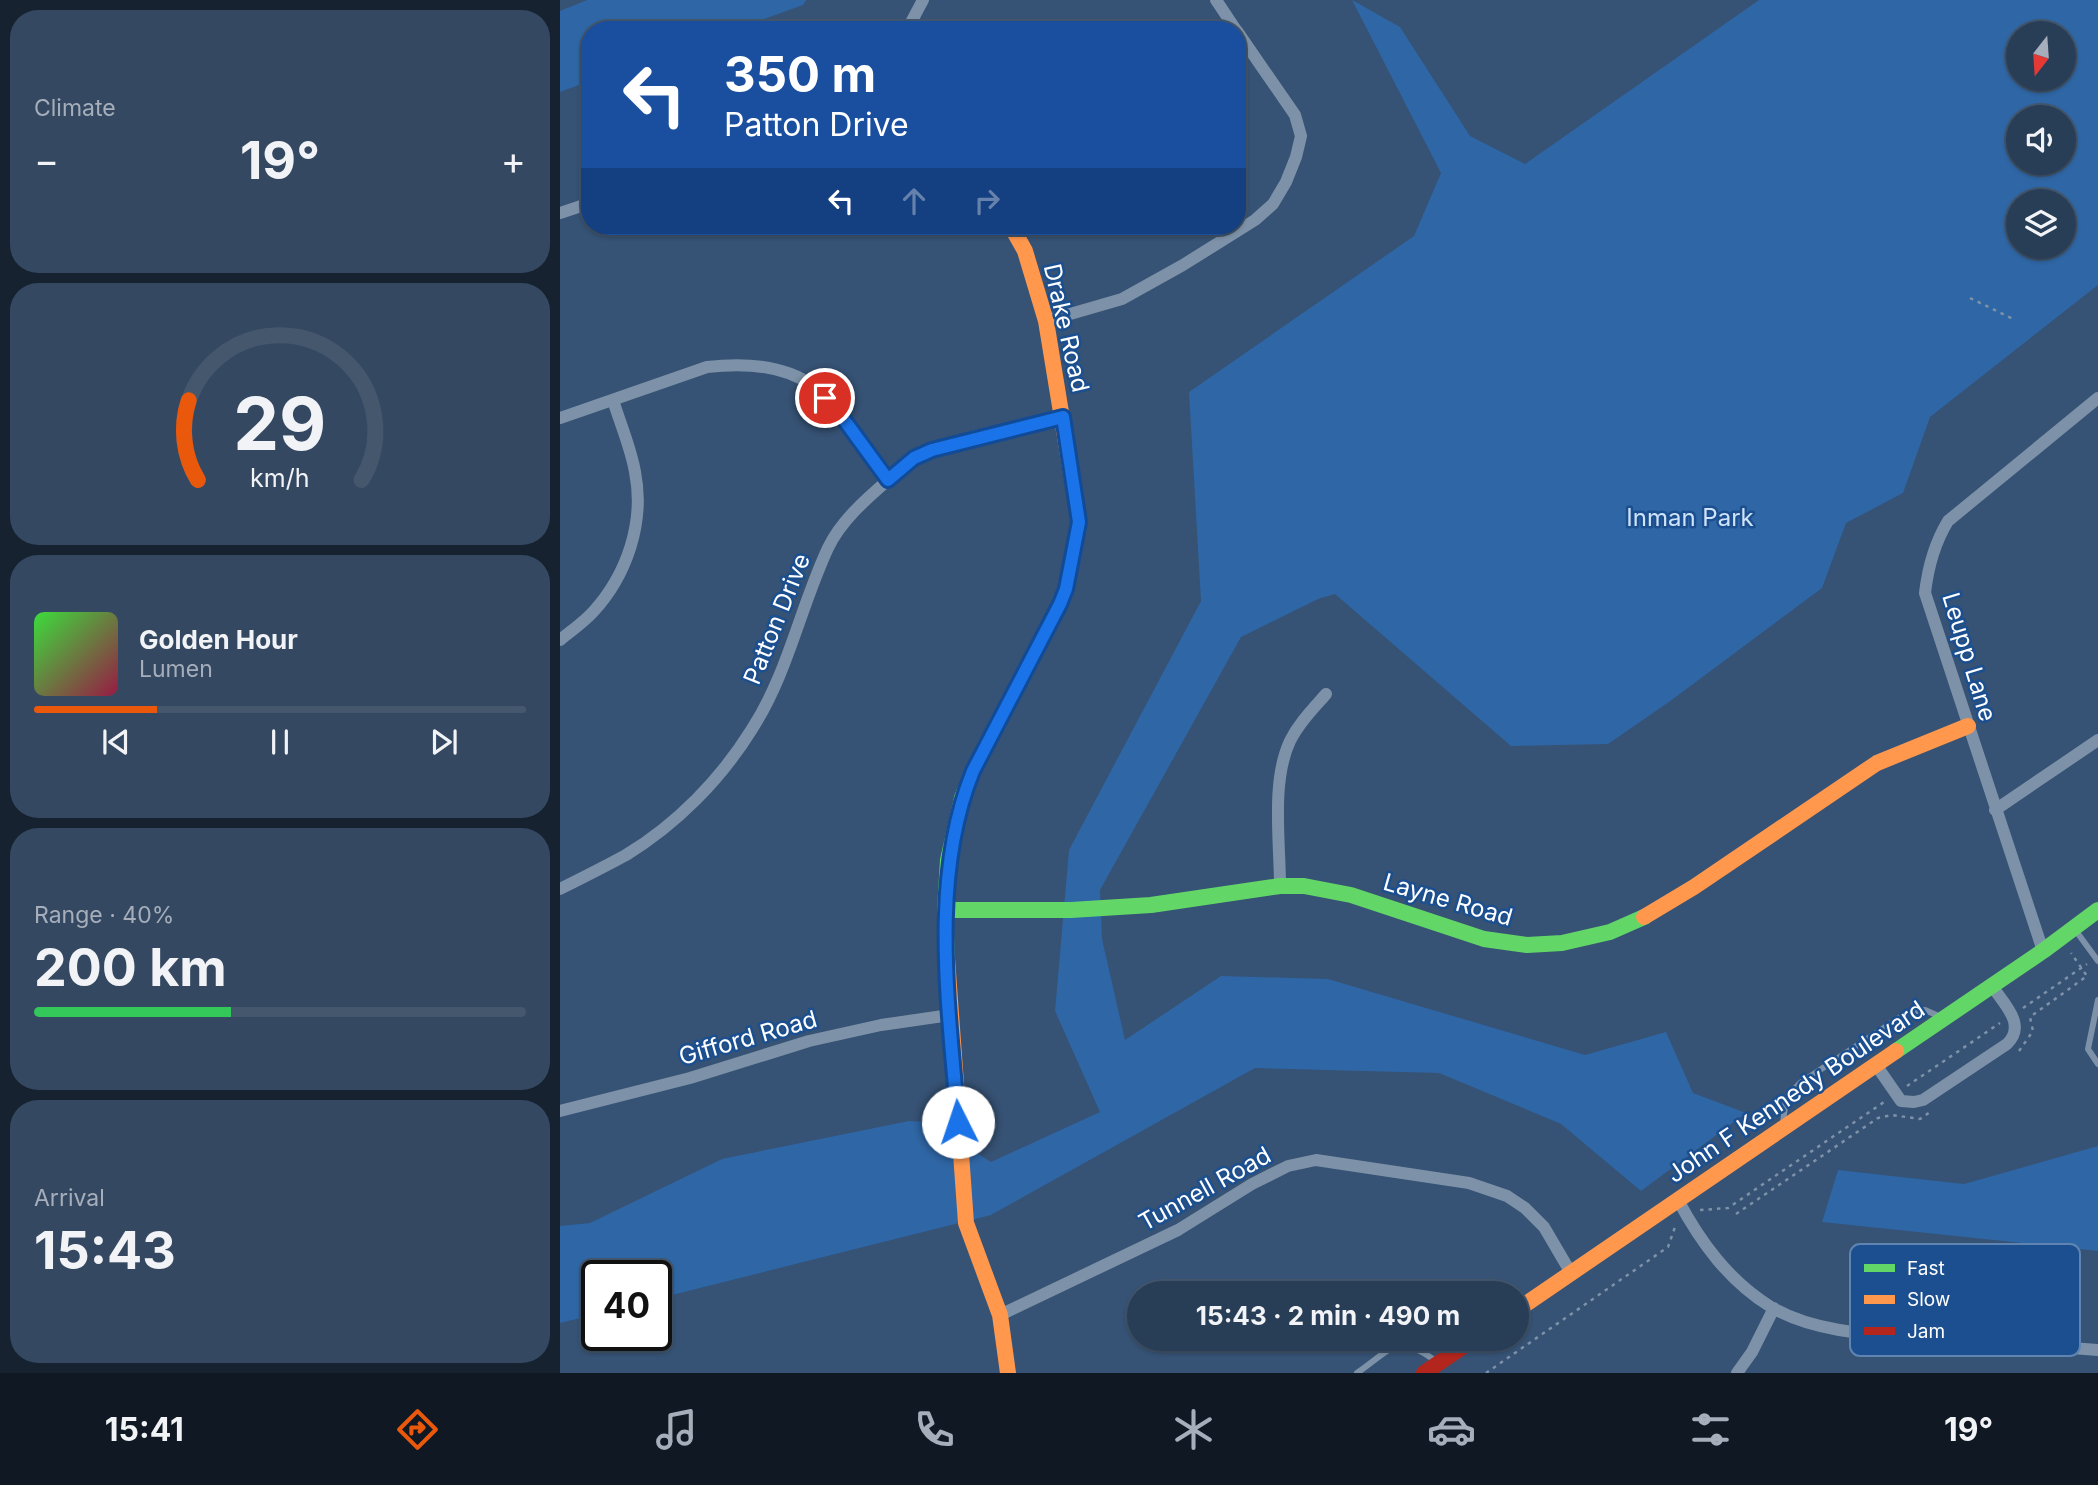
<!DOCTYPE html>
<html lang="en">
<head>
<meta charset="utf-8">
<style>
  body { margin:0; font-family:Inter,sans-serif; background:#344961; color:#f1f3f6; height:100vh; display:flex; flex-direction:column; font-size:26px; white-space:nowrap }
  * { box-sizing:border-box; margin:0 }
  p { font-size:23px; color:#a5aeba }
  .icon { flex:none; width:38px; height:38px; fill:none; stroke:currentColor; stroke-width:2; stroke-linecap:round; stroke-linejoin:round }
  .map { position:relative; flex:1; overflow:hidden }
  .sheet { display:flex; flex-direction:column; gap:10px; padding:10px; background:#162230; width:560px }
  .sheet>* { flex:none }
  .banner { position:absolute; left:21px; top:21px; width:665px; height:214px; border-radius:28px; box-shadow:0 2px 5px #0004,0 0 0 2px #44576d; background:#1a4fa0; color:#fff; overflow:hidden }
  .needle { width:46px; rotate:197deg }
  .buttons { position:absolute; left:1446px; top:21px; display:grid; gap:14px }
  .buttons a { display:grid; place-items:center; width:70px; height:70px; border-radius:50%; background:#283e57; box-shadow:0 2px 5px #0004,0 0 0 2px #44576d; font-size:35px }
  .speed { position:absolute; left:21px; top:1260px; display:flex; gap:14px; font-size:35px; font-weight:700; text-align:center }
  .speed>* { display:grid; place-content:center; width:91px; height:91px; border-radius:50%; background:#283e57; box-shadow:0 2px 5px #0004,0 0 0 2px #44576d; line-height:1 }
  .speed .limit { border:4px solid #111; border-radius:10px; background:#fff; color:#111 }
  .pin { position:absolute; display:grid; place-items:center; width:60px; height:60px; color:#fff; margin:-30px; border:4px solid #fff; border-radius:50%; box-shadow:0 2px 7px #0007 }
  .me { position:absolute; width:77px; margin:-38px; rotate:356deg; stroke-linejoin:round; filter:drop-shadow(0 0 5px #0008) }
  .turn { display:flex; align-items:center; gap:24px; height:147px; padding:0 28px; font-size:32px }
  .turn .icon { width:91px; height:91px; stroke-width:2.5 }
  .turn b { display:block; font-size:49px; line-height:60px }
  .lanes { display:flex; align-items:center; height:66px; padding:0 28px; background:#0003; justify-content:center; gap:35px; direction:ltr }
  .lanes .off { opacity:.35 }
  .big { font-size:52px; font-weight:700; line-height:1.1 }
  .sheet .widget { flex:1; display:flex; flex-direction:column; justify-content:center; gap:10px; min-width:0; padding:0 24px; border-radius:28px; background:#344961 }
  .sheet .dial { align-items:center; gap:0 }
  .dial svg { height:182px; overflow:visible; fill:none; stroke:#44576d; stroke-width:7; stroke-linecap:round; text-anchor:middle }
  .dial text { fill:#f1f3f6; stroke:none }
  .song { display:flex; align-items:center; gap:21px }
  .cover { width:84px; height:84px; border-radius:10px; background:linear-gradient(135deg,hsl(120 70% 55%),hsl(340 70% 35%)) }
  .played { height:7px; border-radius:4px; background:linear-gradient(90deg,#ea580c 25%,#44576d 25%) }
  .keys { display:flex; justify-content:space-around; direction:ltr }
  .heat { display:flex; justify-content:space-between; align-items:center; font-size:38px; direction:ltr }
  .charge { height:10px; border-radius:5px; background:linear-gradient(90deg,#34c759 40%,#44576d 0) }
  .trip { position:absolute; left:567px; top:1281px; width:402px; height:70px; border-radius:35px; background:#283e57; box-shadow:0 2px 5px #0004,0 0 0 2px #44576d; font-weight:700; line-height:70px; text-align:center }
  .menu { display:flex; height:112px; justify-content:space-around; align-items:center; background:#101923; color:#a5aeba }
  .menu .icon { width:49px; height:49px }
  .menu .on { color:#ea580c }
  .menu b { font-size:32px; color:#f1f3f6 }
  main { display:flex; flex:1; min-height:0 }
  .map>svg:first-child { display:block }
  .green { fill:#2f66a5; fill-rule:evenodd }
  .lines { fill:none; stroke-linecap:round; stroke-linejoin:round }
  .path { stroke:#7d92a8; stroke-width:2.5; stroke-dasharray:3.5 5; stroke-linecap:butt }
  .lane { stroke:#7d92a8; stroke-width:6 }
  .street { stroke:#7d92a8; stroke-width:12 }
  .fast { stroke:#63d668; stroke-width:16 }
  .slow { stroke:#ff974d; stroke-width:16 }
  .jam { stroke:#b3261e; stroke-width:16 }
  .route-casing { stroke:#114b97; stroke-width:18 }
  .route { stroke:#1a73e8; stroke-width:12 }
  .labels { text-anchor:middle; stroke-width:5; stroke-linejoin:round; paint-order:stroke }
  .street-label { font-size:24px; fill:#fff; stroke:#1b4f8f }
  .park-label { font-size:24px; fill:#cfe3fa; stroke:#1b4f8f }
  .key { fill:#1b4f8f; stroke:#5f84b1; stroke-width:2 }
  .key-label { font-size:19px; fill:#fff }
</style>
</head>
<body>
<main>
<section class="sheet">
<div class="widget"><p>Climate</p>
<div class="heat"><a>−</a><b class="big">19°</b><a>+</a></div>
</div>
<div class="widget dial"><svg viewBox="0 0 100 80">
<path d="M14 69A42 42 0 1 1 86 69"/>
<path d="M14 69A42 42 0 0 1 10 34" stroke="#ea580c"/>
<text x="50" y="56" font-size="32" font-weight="700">29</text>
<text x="50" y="72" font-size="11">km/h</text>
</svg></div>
<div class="widget">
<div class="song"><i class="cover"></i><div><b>Golden Hour</b><p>Lumen</p></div></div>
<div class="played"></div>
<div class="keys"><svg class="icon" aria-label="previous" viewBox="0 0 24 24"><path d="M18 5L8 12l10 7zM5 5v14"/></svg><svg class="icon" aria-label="pause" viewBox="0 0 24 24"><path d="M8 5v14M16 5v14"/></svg><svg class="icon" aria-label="next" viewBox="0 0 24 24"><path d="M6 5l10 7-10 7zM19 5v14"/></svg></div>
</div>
<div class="widget"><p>Range · 40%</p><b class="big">200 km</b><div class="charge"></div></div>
<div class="widget"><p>Arrival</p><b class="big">15:43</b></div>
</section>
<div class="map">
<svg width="1538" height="1373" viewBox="0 0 1538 1373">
  <rect width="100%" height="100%" fill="#365274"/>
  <path class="green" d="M 27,0 L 246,0 L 243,5 L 173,30 L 30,30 L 30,81 L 0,92 L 0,11 Z
    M 792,0 L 840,27 L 910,136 L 965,164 L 1199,0 L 1538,0 L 1538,285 L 1370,417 L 1343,493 L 1286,523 L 1262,588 L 1109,702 L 1048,744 L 951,746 L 775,594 L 758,599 L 681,637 L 540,890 L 542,939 L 565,1040 L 661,976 L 768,979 L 1025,1055 L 1106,1032 L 1133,1093 L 1186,1113 L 1081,1191 L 1001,1124 L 879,1073 L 695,1068 L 431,1215 L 96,1299 L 96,1276 L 37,1276 L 37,1314 L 0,1323 L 0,1226 L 30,1223 L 162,1159 L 349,1121 L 368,1122 L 431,1162 L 540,1112 L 495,1011 L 509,850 L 641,601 L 629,392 L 854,236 L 881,173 ZM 1458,33 L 1503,33 L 1503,79 L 1458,79 ZM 1458,117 L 1503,117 L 1503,163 L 1458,163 ZM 1458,201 L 1503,201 L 1503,247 L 1458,247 Z
    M 1538,1146 L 1538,1251 L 1262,1222 L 1278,1170 L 1404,1184 Z"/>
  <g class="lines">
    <path class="path" d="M 1410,298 L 1453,319
      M 1463,1008 L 1527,964
      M 1459,1051 L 1473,1031 L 1470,1017 L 1527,976 L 1511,953
      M 1347,1086 L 1440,1023
      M 1140,1210 L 1168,1208 L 1327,1100
      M 1176,1214 L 1318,1118 L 1332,1115 L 1360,1119 L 1370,1112
      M 926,1373 L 1108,1247 L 1115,1227"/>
    <path class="lane" d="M 1516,931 L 1538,961
      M 1538,1000 L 1528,1049 L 1538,1064
      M 1223,1123 L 1226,1098 L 1240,1083 L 1348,1012 L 1365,1010 L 1381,1017
      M 797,1373 C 833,1348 837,1332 877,1362"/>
    <path class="street" d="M 656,0 L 676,30
      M 347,30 L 363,0
      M 0,213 L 30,203
      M 486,321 L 562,299 L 623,265 L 695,220 L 713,204 L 726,182 L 736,157 L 741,136 L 735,115 L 677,31
      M 0,418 L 147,367 C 182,363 223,364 253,386 C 284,408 305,449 328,480
      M 0,640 C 11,631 24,622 33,612 C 67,575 85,522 75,472 C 71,448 60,423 53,400
      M 1435,810 L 1538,740
      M 720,886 C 720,842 711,781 730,741 C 739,723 753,709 766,694
      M 0,889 C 22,878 44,867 66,855 C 117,824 161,779 192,729 C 228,673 240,608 268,548 C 281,521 305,500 327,481 C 336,472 344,463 355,458 C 393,437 460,427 504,417
      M 1483,951 L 1365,593 C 1368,567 1374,544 1388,521 L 1538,398
      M 1316,1065 L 1341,1101 L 1354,1102 L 1363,1100 L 1447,1044 C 1467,1025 1444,1004 1432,986
      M 0,1111 L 130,1078 L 249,1041 L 321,1025 L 390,1015
      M 1118,1200 C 1141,1243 1169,1281 1211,1307 C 1260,1336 1324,1334 1378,1338 C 1431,1342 1485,1346 1538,1350
      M 440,1315 L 618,1230 L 692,1184 L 728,1166 L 756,1160 L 909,1183 L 947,1196 L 965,1208 L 984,1227 L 1011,1273
      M 1177,1373 L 1192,1352 L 1214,1308"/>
    <path class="fast" d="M 385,910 L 511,910 L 591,905 L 720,886 L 744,886 L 791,895 L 924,939 L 967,945 L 1002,943 L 1050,932 L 1084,917
      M 387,958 L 385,910 L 388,860 L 402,798 L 413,770 L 493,618
      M 1336,1051 L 1483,951 L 1538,910"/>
    <path class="slow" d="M 451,226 L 465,251 L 486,321 L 519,522 L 506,589 L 493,618
      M 1084,917 L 1134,887 L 1317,763 L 1408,726
      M 387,958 L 406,1223 L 440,1315 L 448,1373
      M 957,1310 L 1336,1051"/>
    <path class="jam" d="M 864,1373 L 914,1339"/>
  </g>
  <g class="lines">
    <defs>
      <path id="route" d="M 265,398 L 277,410 L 328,480 L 354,458 L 372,450 L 503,417 L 519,522 L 506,589 L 500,604 L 413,771 C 369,879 389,1008 398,1122"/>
    </defs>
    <use href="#route" class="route-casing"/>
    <use href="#route" class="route"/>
  </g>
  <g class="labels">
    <g class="street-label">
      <text transform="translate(506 328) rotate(77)" y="8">Drake Road</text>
      <text transform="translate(217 619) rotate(-68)" y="8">Patton Drive</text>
      <text transform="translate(1409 657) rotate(73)" y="8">Leupp Lane</text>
      <text transform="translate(888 900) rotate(16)" y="8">Layne Road</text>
      <text transform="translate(188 1038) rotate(-16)" y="8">Gifford Road</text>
      <text transform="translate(1236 1092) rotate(-34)" y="8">John F Kennedy Boulevard</text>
      <text transform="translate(645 1189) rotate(-29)" y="8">Tunnell Road</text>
    </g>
    <g class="park-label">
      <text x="1130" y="526">Inman Park</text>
    </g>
  </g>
  <rect x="1290" y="1244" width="230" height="112" rx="10" class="key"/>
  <rect x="1304" y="1264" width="31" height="8" fill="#63d668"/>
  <rect x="1304" y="1295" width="31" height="9" fill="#ff974d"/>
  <rect x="1304" y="1327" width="31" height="8" fill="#b3261e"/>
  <g class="key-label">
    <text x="1347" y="1275">Fast</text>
    <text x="1347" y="1306">Slow</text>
    <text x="1347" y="1338">Jam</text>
  </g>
</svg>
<div class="buttons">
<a><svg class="needle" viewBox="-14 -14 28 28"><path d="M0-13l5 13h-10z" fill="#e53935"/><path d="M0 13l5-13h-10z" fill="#a5aeba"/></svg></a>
<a><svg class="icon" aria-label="sound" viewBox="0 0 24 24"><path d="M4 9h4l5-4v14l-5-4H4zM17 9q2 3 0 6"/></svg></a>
<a><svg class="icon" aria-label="layers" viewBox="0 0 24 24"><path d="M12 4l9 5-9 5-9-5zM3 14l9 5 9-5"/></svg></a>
</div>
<div class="speed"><div class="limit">40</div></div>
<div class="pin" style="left:265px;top:398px;background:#d93025"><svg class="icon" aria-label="arrive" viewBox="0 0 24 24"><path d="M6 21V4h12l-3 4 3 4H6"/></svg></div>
<svg class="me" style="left:398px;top:1122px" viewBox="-20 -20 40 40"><circle r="19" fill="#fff"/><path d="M0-13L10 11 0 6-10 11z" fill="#1a73e8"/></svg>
<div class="trip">15:43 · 2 min · 490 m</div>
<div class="banner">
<div class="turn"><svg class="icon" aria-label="left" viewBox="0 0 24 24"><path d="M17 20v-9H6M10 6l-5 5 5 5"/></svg><div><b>350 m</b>Patton Drive</div></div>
<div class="lanes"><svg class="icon" aria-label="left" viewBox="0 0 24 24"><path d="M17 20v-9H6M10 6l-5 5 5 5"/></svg><svg class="icon off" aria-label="ahead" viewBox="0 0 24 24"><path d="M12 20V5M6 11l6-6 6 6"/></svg><svg class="icon off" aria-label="right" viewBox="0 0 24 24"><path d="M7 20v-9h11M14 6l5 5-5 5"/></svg></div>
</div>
</div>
</main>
<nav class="menu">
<b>15:41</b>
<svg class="icon on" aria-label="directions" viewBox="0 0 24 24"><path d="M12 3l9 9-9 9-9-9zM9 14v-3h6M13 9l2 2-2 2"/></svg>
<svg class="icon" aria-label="music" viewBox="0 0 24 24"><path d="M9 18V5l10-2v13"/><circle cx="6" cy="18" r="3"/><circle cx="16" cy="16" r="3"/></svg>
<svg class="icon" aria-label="phone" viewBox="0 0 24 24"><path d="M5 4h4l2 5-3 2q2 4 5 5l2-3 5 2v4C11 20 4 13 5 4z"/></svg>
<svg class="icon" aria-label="climate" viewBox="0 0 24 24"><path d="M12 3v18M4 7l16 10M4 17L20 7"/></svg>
<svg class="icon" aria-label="car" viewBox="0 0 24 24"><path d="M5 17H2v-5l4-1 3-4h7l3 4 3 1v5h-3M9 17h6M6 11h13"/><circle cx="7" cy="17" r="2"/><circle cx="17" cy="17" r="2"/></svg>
<svg class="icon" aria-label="filters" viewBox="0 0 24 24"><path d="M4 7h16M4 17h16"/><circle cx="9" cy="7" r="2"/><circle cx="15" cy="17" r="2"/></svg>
<b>19°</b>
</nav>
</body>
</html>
